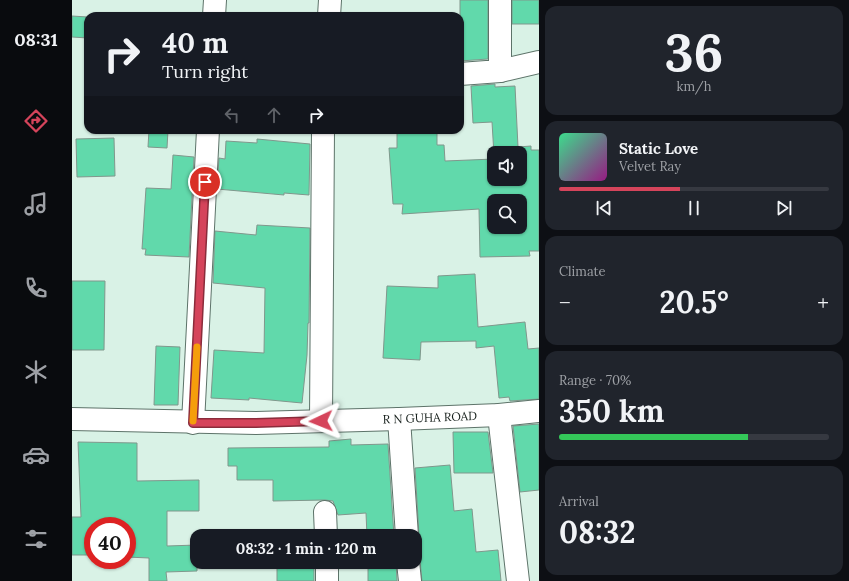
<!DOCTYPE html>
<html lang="en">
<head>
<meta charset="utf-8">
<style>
  body { margin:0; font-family:Lora,serif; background:#20242c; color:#f1f3f6; height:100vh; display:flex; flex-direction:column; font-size:15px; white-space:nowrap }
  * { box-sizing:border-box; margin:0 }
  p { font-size:13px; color:#9ea1a6 }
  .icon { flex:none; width:22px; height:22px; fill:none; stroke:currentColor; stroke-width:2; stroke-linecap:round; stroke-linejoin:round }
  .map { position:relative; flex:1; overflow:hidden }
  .drawer { display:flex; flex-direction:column; gap:6px; padding:6px; background:#0d0f14; width:310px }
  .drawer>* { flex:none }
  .guide { position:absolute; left:12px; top:12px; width:380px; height:122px; border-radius:12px; box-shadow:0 1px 3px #0004; background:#171b24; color:#f1f3f6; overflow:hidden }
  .controls { position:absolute; left:415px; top:146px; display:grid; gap:8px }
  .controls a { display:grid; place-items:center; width:40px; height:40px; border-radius:8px; background:#171b24; box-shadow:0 1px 3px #0004; font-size:20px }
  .speed { position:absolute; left:12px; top:517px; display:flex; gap:8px; font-size:20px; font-weight:700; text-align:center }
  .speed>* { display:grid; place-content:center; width:52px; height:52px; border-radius:50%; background:#171b24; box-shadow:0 1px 3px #0004; line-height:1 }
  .speed .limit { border:6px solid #d22; background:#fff; color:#111 }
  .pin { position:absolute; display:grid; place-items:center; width:34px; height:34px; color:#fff; margin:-17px; border:2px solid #fff; border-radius:50%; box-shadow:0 1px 4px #0007 }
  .me { position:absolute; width:44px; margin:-22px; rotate:268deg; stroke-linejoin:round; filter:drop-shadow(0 0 3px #0008) }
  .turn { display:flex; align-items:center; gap:14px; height:84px; padding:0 12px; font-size:18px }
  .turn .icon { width:52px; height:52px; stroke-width:2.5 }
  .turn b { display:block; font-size:28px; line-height:34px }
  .lanes { display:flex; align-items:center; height:38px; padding:0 12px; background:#0003; justify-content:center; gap:20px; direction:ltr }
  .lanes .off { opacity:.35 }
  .big { font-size:30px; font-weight:700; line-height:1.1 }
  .drawer .card { flex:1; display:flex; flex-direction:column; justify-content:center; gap:6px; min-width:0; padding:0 14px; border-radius:12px; background:#20242c }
  .drawer .dial { align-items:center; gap:0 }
  .dial b { font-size:52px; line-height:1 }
  .song { display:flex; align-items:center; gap:12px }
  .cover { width:48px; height:48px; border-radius:6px; background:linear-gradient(135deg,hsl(150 70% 55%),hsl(310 70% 35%)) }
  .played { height:4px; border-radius:2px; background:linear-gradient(90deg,#d5445b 45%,#363941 45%) }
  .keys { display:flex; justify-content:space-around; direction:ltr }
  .heat { display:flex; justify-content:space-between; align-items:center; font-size:22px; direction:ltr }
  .charge { height:6px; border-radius:3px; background:linear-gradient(90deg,#34c759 70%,#363941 0) }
  .trip { position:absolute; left:118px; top:529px; width:232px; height:40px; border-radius:12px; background:#171b24; box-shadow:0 1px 3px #0004; font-weight:700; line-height:40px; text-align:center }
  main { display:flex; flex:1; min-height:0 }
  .tab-bar { display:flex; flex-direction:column; width:72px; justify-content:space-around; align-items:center; background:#090b0e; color:#9ea1a6 }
  .tab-bar .icon { width:28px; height:28px }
  .tab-bar .selected { color:#d5445b }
  .tab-bar b { font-size:18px; color:#f1f3f6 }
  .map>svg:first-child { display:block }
  .building { fill:#61d9ab; stroke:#80978c; fill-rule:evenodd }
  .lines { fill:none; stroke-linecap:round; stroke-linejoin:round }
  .minor-casing { stroke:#5d7369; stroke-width:24 }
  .minor { stroke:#fff; stroke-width:22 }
  .route-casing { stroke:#8a2c3b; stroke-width:10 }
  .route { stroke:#d5445b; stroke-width:7 }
  .slow { stroke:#f59e0b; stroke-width:7 }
  .labels { text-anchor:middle; stroke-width:3.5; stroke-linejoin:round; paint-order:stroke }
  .street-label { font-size:12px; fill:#151e1a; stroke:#d9f2e6 }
</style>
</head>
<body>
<main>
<nav class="tab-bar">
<b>08:31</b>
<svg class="icon selected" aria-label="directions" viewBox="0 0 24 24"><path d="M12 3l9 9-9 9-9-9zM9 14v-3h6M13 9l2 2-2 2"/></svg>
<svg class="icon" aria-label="music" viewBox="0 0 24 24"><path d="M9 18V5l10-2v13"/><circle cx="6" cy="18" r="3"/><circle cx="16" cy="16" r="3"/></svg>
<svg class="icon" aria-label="phone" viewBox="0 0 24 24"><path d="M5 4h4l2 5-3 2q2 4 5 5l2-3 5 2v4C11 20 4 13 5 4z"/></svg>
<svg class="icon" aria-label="climate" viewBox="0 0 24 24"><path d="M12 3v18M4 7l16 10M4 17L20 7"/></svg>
<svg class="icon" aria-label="car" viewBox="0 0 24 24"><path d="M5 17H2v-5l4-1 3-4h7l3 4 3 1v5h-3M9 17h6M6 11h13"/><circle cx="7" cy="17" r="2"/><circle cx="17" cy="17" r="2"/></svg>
<svg class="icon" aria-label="filters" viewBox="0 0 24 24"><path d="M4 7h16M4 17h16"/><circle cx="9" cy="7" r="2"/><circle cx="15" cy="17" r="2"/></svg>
</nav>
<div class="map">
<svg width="467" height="581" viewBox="0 0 467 581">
  <rect width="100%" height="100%" fill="#d9f2e6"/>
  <path class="building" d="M 388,0 L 416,0 L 416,59 L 388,61 Z
    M 440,0 L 467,0 L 467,24 L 440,24 Z
    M 0,16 L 16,17 L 16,38 L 0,37 Z
    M 423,84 L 423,87 L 443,86 L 446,147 L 459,146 L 459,150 L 467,150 L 467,251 L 457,251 L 458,256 L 408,257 L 407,209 L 330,214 L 331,204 L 321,204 L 317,148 L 325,148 L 325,130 L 365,130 L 365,145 L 372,145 L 373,161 L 422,159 L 422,179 L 448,179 L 448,153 L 422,153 L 422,155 L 420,122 L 401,123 L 399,86 ZM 422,201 L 448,201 L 448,227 L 422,227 Z
    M 77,130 L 96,130 L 95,148 L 76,147 Z
    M 42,138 L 43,176 L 5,177 L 4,139 Z
    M 185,139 L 238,144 L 237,195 L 212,193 L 212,195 L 145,189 L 147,158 L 153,159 L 154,141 L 185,143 Z
    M 101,155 L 122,157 L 117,257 L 73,255 L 74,249 L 70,249 L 74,188 L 99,189 Z
    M 185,225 L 238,228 L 237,323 L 236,323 L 235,355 L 230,403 L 177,398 L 177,400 L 139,398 L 142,350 L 192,353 L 193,288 L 141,283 L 143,231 L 184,235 Z
    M 403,274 L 406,327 L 453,322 L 456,349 L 467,348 L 467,399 L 438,401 L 437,397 L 427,398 L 422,346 L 404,348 L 404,341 L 349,342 L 348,360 L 311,358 L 315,286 L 366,288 L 366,276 Z
    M 0,281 L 33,281 L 32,350 L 0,350 Z
    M 84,346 L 108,347 L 106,405 L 82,405 Z
    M 467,424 L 467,490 L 448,492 L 441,426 Z
    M 381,432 L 416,432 L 421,473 L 382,473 Z
    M 279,439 L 279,445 L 316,444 L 322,536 L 295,536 L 294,513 L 266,515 L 261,501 L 253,500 L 201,501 L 201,480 L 165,480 L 165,466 L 156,466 L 156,448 L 257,447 L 257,441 Z
    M 6,442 L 65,443 L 65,481 L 127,480 L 127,511 L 95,511 L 95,546 L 125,545 L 125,571 L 94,572 L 95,581 L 77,581 L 77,558 L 55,557 L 55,526 L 21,526 L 21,555 L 0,555 L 0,517 L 9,517 Z
    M 378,465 L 382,511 L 400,509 L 404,552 L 426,550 L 429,581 L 350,581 L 348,560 L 343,552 L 343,545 L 347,535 L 343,468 Z
    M 205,562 L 242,562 L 242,581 L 205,581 Z
    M 296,562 L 324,562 L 325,581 L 296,581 Z"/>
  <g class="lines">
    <defs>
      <g id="minor">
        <path d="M 142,16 L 143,0"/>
        <path d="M 257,16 L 258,0"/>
        <path d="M 428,71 L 467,62"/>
        <path d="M 388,74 L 428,71 L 428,0"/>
        <path d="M 427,415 L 446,581"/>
        <path id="s1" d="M 0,419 L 184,423 L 327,419 L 427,415 L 467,411"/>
        <path d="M 327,419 L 335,536"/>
        <path d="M 249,421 L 251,130"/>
        <path d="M 121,423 L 136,130"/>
        <path d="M 253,512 L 254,536"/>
        <path d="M 255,562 L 255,581"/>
        <path d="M 336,562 L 338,581"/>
      </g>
    </defs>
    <use href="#minor" class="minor-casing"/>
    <use href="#minor" class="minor"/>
  </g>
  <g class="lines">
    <defs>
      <path id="route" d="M 133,182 L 121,423 L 184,423 L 249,421"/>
    </defs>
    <use href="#route" class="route-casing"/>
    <use href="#route" class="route"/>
    <path class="slow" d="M 121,421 L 125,347"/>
  </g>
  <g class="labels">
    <g class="street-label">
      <text dy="4" stroke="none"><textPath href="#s1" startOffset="358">R N GUHA ROAD</textPath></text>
    </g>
  </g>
</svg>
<div class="controls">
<a><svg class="icon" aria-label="sound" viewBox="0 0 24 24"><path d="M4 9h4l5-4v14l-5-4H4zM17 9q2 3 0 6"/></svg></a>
<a><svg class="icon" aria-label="search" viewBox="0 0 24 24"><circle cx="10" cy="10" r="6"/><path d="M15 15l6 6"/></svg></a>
</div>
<div class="speed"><div class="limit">40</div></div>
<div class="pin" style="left:133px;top:182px;background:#d93025"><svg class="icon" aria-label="arrive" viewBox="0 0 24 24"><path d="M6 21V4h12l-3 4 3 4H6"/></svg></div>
<svg class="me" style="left:249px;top:421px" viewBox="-20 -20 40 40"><path d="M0-17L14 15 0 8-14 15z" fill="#d5445b" stroke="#fff" stroke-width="4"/></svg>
<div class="trip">08:32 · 1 min · 120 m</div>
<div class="guide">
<div class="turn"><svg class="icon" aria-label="right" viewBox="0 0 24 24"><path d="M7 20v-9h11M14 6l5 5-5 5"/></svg><div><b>40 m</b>Turn right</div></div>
<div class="lanes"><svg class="icon off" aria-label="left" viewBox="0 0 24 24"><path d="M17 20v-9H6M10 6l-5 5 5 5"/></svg><svg class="icon off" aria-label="ahead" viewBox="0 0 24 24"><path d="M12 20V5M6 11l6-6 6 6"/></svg><svg class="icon" aria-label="right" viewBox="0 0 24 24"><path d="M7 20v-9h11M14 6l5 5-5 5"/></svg></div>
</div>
</div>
<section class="drawer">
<div class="card dial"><b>36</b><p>km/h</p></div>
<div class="card">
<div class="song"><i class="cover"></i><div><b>Static Love</b><p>Velvet Ray</p></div></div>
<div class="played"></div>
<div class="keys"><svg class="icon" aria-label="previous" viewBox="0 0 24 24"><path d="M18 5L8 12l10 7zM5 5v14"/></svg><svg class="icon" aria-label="pause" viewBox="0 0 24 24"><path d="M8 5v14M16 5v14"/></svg><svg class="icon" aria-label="next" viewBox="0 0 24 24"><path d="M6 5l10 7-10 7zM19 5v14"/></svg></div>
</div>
<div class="card"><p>Climate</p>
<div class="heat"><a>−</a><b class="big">20.5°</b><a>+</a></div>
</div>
<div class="card"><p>Range · 70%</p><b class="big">350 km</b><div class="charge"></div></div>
<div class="card"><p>Arrival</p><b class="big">08:32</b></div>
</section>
</main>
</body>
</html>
